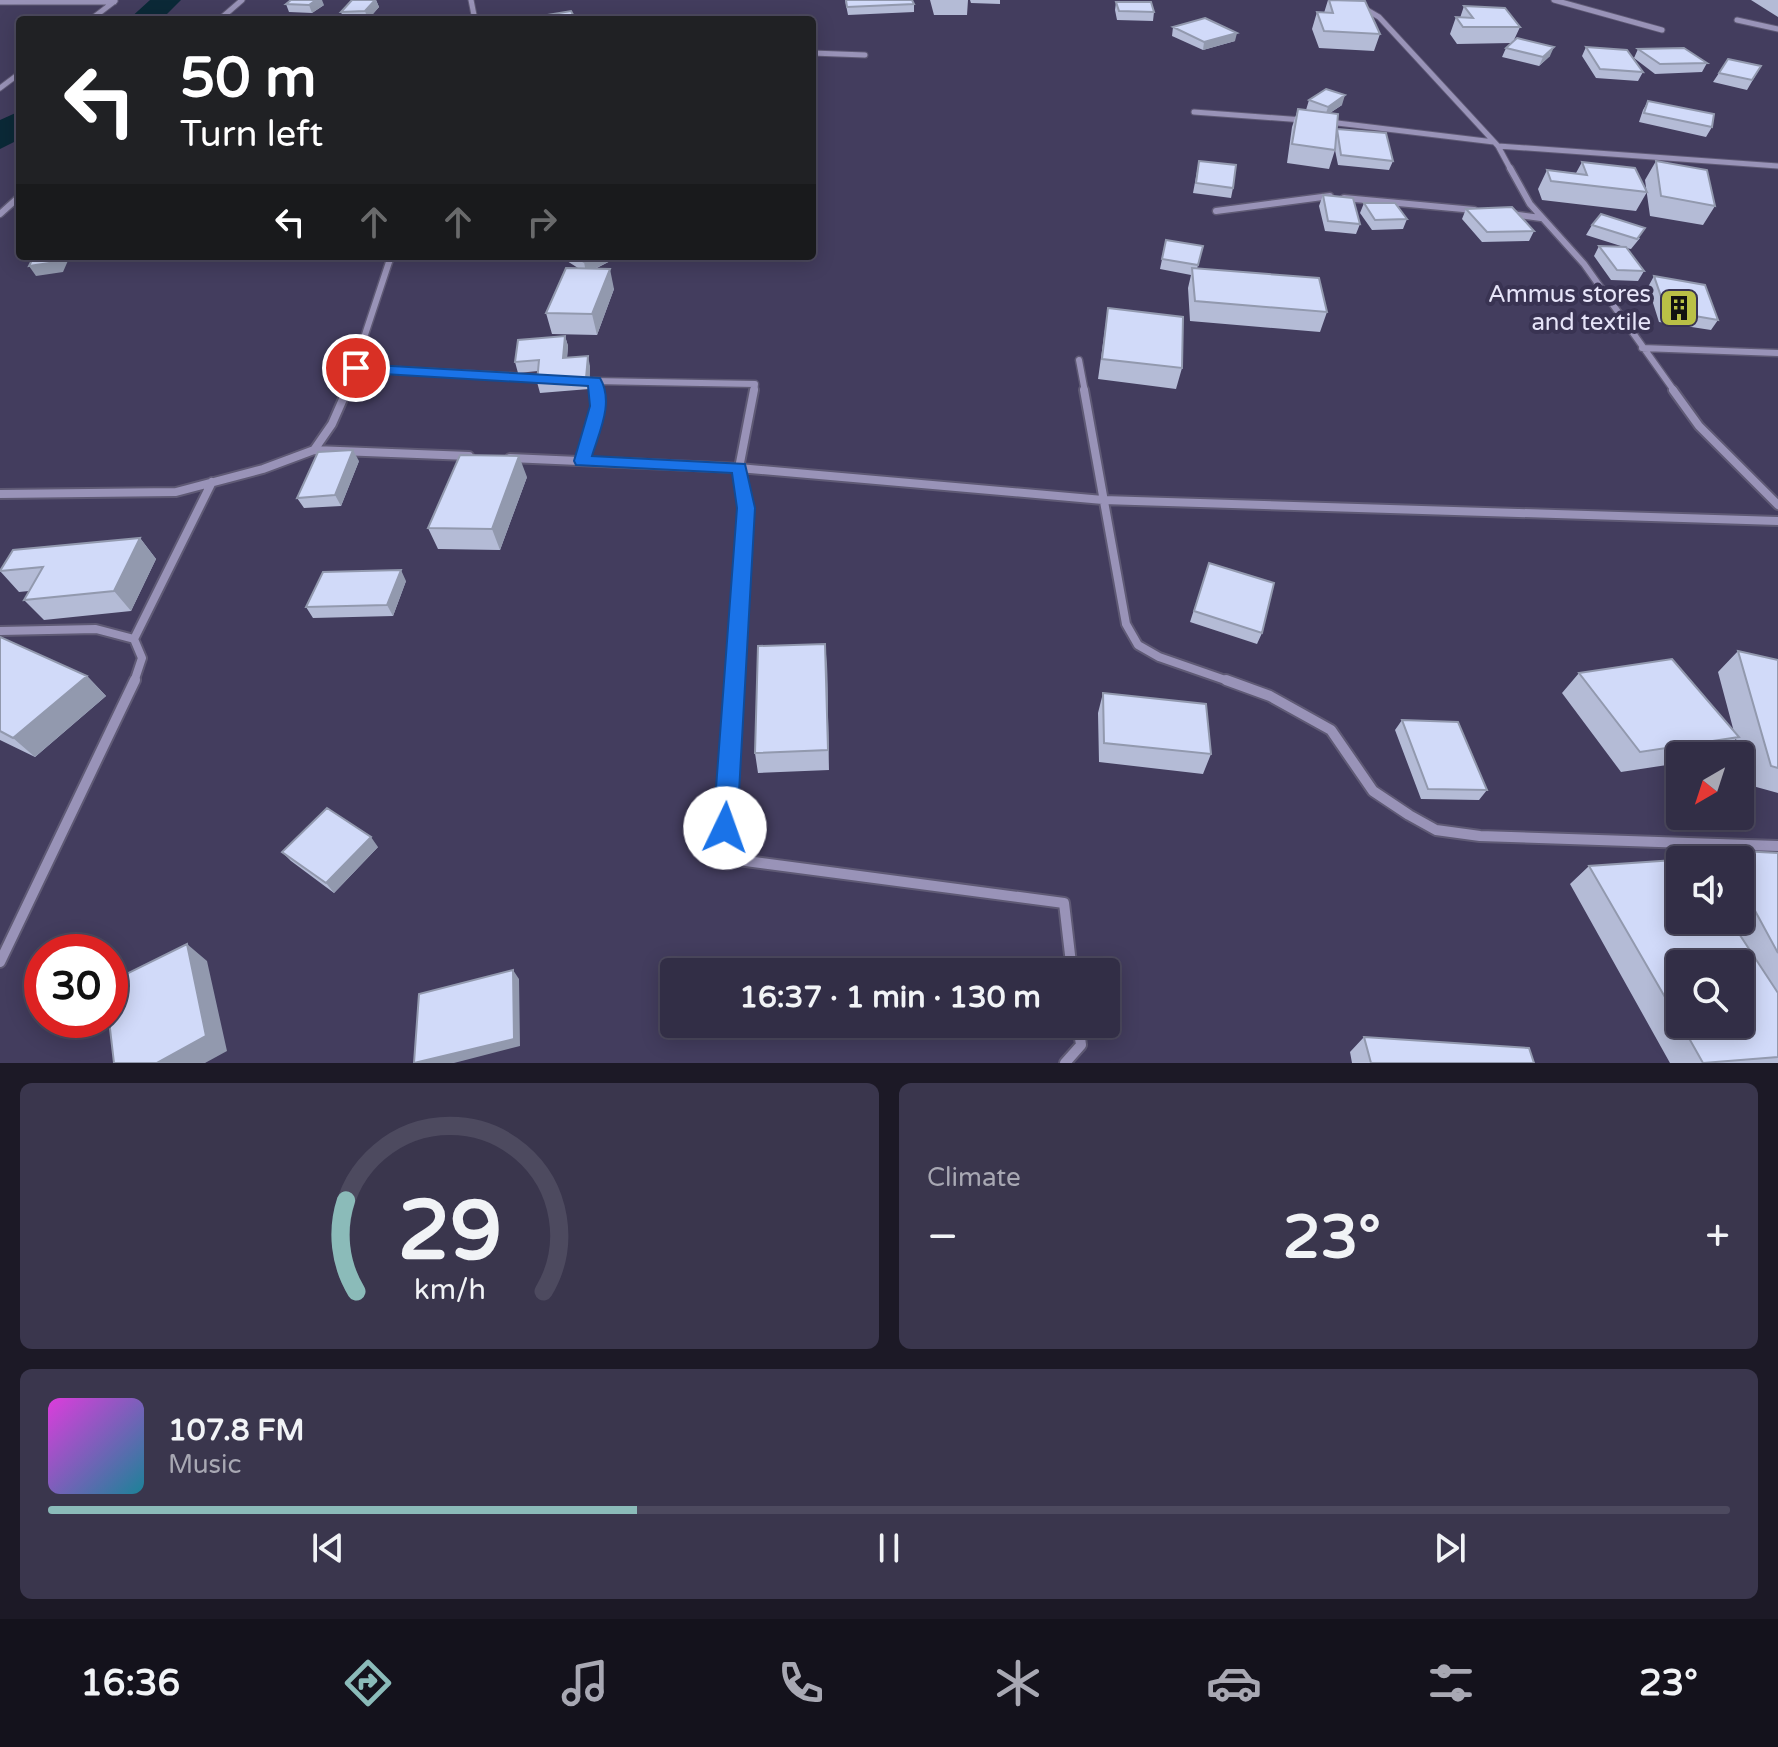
<!DOCTYPE html>
<html lang="en">
<head>
<meta charset="utf-8">
<style>
  body { margin:0; font-family:"Varela Round",sans-serif; background:#3a364d; color:#f1f3f6; height:100vh; display:flex; flex-direction:column; font-size:30px; white-space:nowrap }
  * { box-sizing:border-box; margin:0 }
  p { font-size:26px; color:#a8a8b3 }
  .icon { flex:none; width:44px; height:44px; fill:none; stroke:currentColor; stroke-width:2; stroke-linecap:round; stroke-linejoin:round }
  .map { position:relative; height:1063px; overflow:hidden }
  .side { display:flex; flex-direction:column; gap:20px; padding:20px; background:#1c1926; flex:1 }
  .side>* { flex:none }
  .banner { position:absolute; left:16px; top:16px; width:800px; height:244px; border-radius:8px; box-shadow:0 4px 20px #0003,0 0 0 2px #4d4a5f; background:#202124; color:#fff; overflow:hidden }
  .needle { width:52px; rotate:219deg }
  .tools { position:absolute; left:1666px; top:742px; display:grid; gap:16px }
  .tools a { display:grid; place-items:center; width:88px; height:88px; border-radius:8px; background:#322e46; box-shadow:0 4px 20px #0003,0 0 0 2px #4d4a5f; font-size:40px }
  .speed { position:absolute; left:24px; top:934px; display:flex; gap:16px; font-size:40px; font-weight:700; text-align:center }
  .speed>* { display:grid; place-content:center; width:104px; height:104px; border-radius:50%; background:#322e46; box-shadow:0 4px 20px #0003,0 0 0 2px #4d4a5f; line-height:1 }
  .speed .limit { border:12px solid #d22; background:#fff; color:#111 }
  .pin { position:absolute; display:grid; place-items:center; width:68px; height:68px; color:#fff; margin:-34px; border:4px solid #fff; border-radius:50%; box-shadow:0 2px 8px #0007 }
  .me { position:absolute; width:88px; margin:-44px; rotate:3deg; stroke-linejoin:round; filter:drop-shadow(0 0 6px #0008) }
  .turn { display:flex; align-items:center; gap:28px; height:168px; padding:0 32px; font-size:36px }
  .turn .icon { width:104px; height:104px; stroke-width:2.5 }
  .turn b { display:block; font-size:56px; line-height:68px }
  .lanes { display:flex; align-items:center; height:76px; padding:0 32px; background:#0003; justify-content:center; gap:40px; direction:ltr }
  .lanes .off { opacity:.35 }
  .big { font-size:60px; font-weight:800; line-height:1.1 }
  .side .widget { flex:1; display:flex; flex-direction:column; justify-content:center; gap:12px; min-width:0; padding:0 28px; border-radius:12px; background:#3a364d }
  .side .dial { align-items:center; gap:0 }
  .dial svg { height:208px; overflow:visible; fill:none; stroke:#4d4a5f; stroke-width:7; stroke-linecap:round; text-anchor:middle }
  .dial text { fill:#f1f3f6; stroke:none }
  .song { display:flex; align-items:center; gap:24px }
  .cover { width:96px; height:96px; border-radius:12px; background:linear-gradient(135deg,hsl(300 70% 55%),hsl(190 70% 35%)) }
  .played { height:8px; border-radius:4px; background:linear-gradient(90deg,#8bbbb9 35%,#4d4a5f 35%) }
  .keys { display:flex; justify-content:space-around; direction:ltr }
  .heat { display:flex; justify-content:space-between; align-items:center; font-size:44px; direction:ltr }
  .side .tiles { flex:1; display:grid; gap:20px; grid-template-columns:1fr 1fr }
  .widget:last-child { grid-column:span 2 }
  .trip { position:absolute; left:660px; top:958px; width:460px; height:80px; border-radius:8px; background:#322e46; box-shadow:0 4px 20px #0003,0 0 0 2px #4d4a5f; font-weight:800; line-height:80px; text-align:center }
  .dock { display:flex; height:128px; justify-content:space-around; align-items:center; background:#14121c; color:#a8a8b3 }
  .dock .icon { width:56px; height:56px }
  .dock .on { color:#8bbbb9 }
  .dock b { font-size:36px; color:#f1f3f6 }
  .map>svg:first-child { display:block }
  .lines { fill:none; stroke-linecap:round; stroke-linejoin:round }
  .canal { fill:#0b2937; fill-rule:evenodd }
  .minor-far3-casing { stroke:#5f5a75; stroke-width:7 }
  .minor-far2-casing { stroke:#5f5a75; stroke-width:9 }
  .minor-far1-casing { stroke:#5f5a75; stroke-width:12 }
  .minor-casing { stroke:#5f5a75; stroke-width:14 }
  .minor-far3 { stroke:#9993b8; stroke-width:5 }
  .minor-far2 { stroke:#9993b8; stroke-width:6 }
  .minor-far1 { stroke:#9993b8; stroke-width:8 }
  .minor { stroke:#9993b8; stroke-width:10 }
  .wall { fill:#b4bbd6; fill-rule:evenodd }
  .shaded-wall { fill:#9299ae }
  .building { fill:#d1daf9; stroke:#9299ae; stroke-width:2 }
  .route { fill:#1a73e8; stroke:#114b97; stroke-width:2 }
  .labels { text-anchor:middle; stroke-width:8; stroke-linejoin:round; paint-order:stroke }
  .far-poi-label { font-size:24px; fill:#e6e4f8; stroke:#393352; text-anchor:end }
</style>
</head>
<body>
<div class="map">
<svg width="1778" height="1063" viewBox="0 0 1778 1063">
  <rect width="100%" height="100%" fill="#433d5e"/>
  <g class="lines">
    <path class="canal" d="M 150,0 L 181,0 L 161,20 L 128,20 Z
      M 20,111 L 20,139 L 0,149 L 0,120 Z"/>
    <defs>
      <path id="minor-far3" d="M 471,0 L 475,20
        M 1350,0 L 1379,17 L 1498,146 L 1511,170
        M 1554,0 L 1662,30
        M 0,2 L 114,2
        M 90,20 L 115,1
        M 219,20 L 242,0
        M 1737,20 L 1778,29
        M 812,53 L 865,55
        M 0,88 L 20,73
        M 1194,112 L 1303,120
        M 1329,122 L 1494,142
        M 1498,146 L 1778,166"/>
      <path id="minor-far2" d="M 1510,168 L 1530,204 L 1584,264 L 1675,392
        M 1344,198 L 1474,210
        M 1216,211 L 1330,196
        M 0,214 L 20,196
        M 1511,214 L 1541,218
        M 1642,348 L 1778,353
        M 1079,360 L 1085,392
        M 356,368 L 545,378
        M 590,381 L 597,384 L 597,392
        M 594,381 L 755,384 L 754,392
        M 346,392 L 391,256"/>
      <path id="minor-far1" d="M 754,390 L 739,468 L 1103,500 L 1778,521
        M 1084,390 L 1126,624 L 1138,645 L 1159,657 L 1231,682
        M 1673,390 L 1699,426 L 1778,505
        M 314,450 L 469,456
        M 510,458 L 739,468 L 746,508 L 735,682
        M 582,461 L 598,406 L 597,390
        M 0,494 L 176,492 L 263,469 L 314,450 L 332,424 L 347,390
        M 0,631 L 96,629 L 134,639 L 142,658 L 134,682
        M 134,639 L 212,482"/>
      <path id="minor" d="M 735,680 L 723,858 L 1064,903 L 1072,972
        M 1226,680 L 1270,696 L 1331,730 L 1373,791 L 1409,815 L 1436,830 L 1480,836 L 1778,846
        M 0,962 L 135,680
        M 1065,1063 L 1081,1045 L 1078,1024"/>
    </defs>
    <use href="#minor-far3" class="minor-far3-casing"/>
    <use href="#minor-far2" class="minor-far2-casing"/>
    <use href="#minor-far1" class="minor-far1-casing"/>
    <use href="#minor" class="minor-casing"/>
    <use href="#minor-far3" class="minor-far3"/>
    <use href="#minor-far2" class="minor-far2"/>
    <use href="#minor-far1" class="minor-far1"/>
    <use href="#minor" class="minor"/>
  </g>
  <path class="wall" d="M 352,0 L 376,0 L 379,7 L 370,17 L 410,20 L 344,20 L 341,12 Z
    M 845,0 L 912,0 L 914,4 L 914,12 L 848,15 Z
    M 930,0 L 968,0 L 967,15 L 934,15 Z
    M 970,0 L 1000,0 L 1000,4 L 971,3 Z
    M 1328,0 L 1380,34 L 1374,51 L 1319,48 L 1312,29 L 1317,12 L 1324,13 Z
    M 1751,0 L 1778,0 L 1778,17 Z
    M 1116,2 L 1154,12 L 1153,21 L 1117,20 L 1115,10 Z
    M 286,4 L 324,5 L 312,13 L 289,12 Z
    M 1464,6 L 1520,27 L 1514,40 L 1550,56 L 1539,66 L 1502,57 L 1506,48 L 1511,43 L 1457,44 L 1450,34 L 1456,17 L 1460,18 Z
    M 1173,27 L 1235,41 L 1203,50 L 1172,36 Z
    M 1586,47 L 1643,72 L 1638,81 L 1596,78 L 1582,56 Z
    M 1638,49 L 1707,63 L 1702,72 L 1655,74 L 1634,58 Z
    M 1761,66 L 1747,90 L 1713,82 L 1719,73 Z
    M 1309,100 L 1342,105 L 1330,113 L 1337,129 L 1393,161 L 1389,170 L 1338,165 L 1335,150 L 1329,169 L 1287,163 L 1292,127 L 1298,109 L 1306,110 Z
    M 1648,101 L 1712,127 L 1706,137 L 1639,122 L 1643,110 Z
    M 1199,161 L 1233,188 L 1231,198 L 1193,193 Z
    M 1656,161 L 1715,206 L 1703,225 L 1650,216 L 1645,180 Z
    M 1582,162 L 1647,192 L 1636,211 L 1542,200 L 1538,189 L 1547,170 L 1576,173 Z
    M 1323,195 L 1360,224 L 1356,234 L 1325,231 L 1319,206 Z
    M 1364,203 L 1407,219 L 1403,229 L 1372,230 L 1360,213 Z
    M 1466,209 L 1534,231 L 1529,241 L 1482,242 L 1462,219 Z
    M 1592,225 L 1640,238 L 1631,249 L 1626,248 L 1644,271 L 1638,281 L 1611,280 L 1594,256 L 1599,246 L 1624,247 L 1586,235 Z
    M 1166,240 L 1203,246 L 1197,269 L 1327,312 L 1320,332 L 1190,321 L 1188,288 L 1191,275 L 1160,269 Z
    M 565,256 L 620,256 L 595,269 L 614,289 L 597,335 L 552,334 L 546,313 L 578,268 L 567,261 Z
    M 1654,276 L 1718,320 L 1711,330 L 1659,322 L 1648,287 Z
    M 1108,308 L 1182,368 L 1176,389 L 1098,379 Z
    M 565,336 L 568,346 L 567,358 L 590,366 L 589,389 L 540,393 L 537,382 L 538,371 L 518,373 L 515,362 Z
    M 359,461 L 341,506 L 304,508 L 297,498 Z
    M 527,477 L 500,550 L 438,549 L 428,528 Z
    M 140,538 L 156,559 L 131,611 L 44,620 L 24,600 L 29,591 L 19,592 L 0,571 Z
    M 1209,563 L 1262,633 L 1257,644 L 1190,622 Z
    M 406,581 L 393,616 L 313,618 L 306,607 Z
    M 0,637 L 87,676 L 106,696 L 35,757 L 0,740 Z
    M 1738,651 L 1778,660 L 1778,793 L 1749,785 L 1736,739 L 1718,756 L 1680,756 L 1680,763 L 1621,772 L 1562,693 L 1579,673 L 1734,732 L 1718,672 Z
    M 827,664 L 829,770 L 758,773 L 755,753 Z
    M 1103,693 L 1211,754 L 1203,774 L 1099,762 L 1098,713 Z
    M 1402,720 L 1487,790 L 1479,800 L 1421,799 L 1395,730 Z
    M 378,847 L 334,893 L 291,861 L 282,852 Z
    M 1722,850 L 1778,853 L 1778,1063 L 1670,1063 L 1570,884 L 1589,866 L 1680,920 L 1740,920 L 1740,860 L 1710,860 ZM 1680,964 L 1740,1024 L 1680,1024 Z
    M 1364,1037 L 1534,1063 L 1352,1063 L 1350,1052 Z"/>
  <path class="shaded-wall" d="M 316,0 L 322,0 L 324,5 L 312,13 L 309,5 Z
    M 375,0 L 376,0 L 379,7 L 368,20 L 365,11 Z
    M 1237,33 L 1235,41 L 1203,50 L 1204,42 Z
    M 1554,47 L 1550,56 L 1539,66 L 1543,57 Z
    M 1345,95 L 1342,105 L 1325,116 L 1328,107 Z
    M 58,256 L 70,256 L 63,272 L 36,276 L 29,266 Z
    M 597,256 L 620,256 L 586,273 L 584,262 Z
    M 610,269 L 614,289 L 597,335 L 592,314 Z
    M 565,336 L 568,346 L 566,369 L 563,358 Z
    M 588,356 L 590,366 L 589,389 L 586,378 Z
    M 353,450 L 359,461 L 341,506 L 335,495 Z
    M 519,456 L 527,477 L 500,550 L 492,529 Z
    M 140,538 L 156,559 L 131,611 L 114,591 Z
    M 401,570 L 406,581 L 393,616 L 387,605 Z
    M 825,644 L 827,664 L 829,770 L 828,750 Z
    M 87,676 L 106,696 L 35,757 L 13,738 Z
    M 371,837 L 378,847 L 334,893 L 326,883 Z
    M 187,944 L 207,961 L 227,1051 L 205,1063 L 157,1063 Z
    M 513,970 L 519,979 L 520,1046 L 454,1063 L 416,1063 Z"/>
  <path class="building" d="M 291,0 L 316,0 L 309,5 L 286,4 Z
    M 352,0 L 375,0 L 365,11 L 341,12 Z
    M 846,0 L 912,0 L 914,4 L 847,7 Z
    M 1329,0 L 1365,1 L 1380,34 L 1324,31 L 1317,12 L 1333,13 Z
    M 1116,2 L 1151,2 L 1154,12 L 1119,11 Z
    M 1464,6 L 1505,8 L 1520,27 L 1463,27 L 1456,17 L 1473,18 Z
    M 571,11 L 576,20 L 530,20 L 529,18 Z
    M 364,17 L 409,17 L 407,20 L 362,20 Z
    M 1205,18 L 1237,33 L 1204,42 L 1173,27 Z
    M 1517,38 L 1554,47 L 1543,57 L 1506,48 Z
    M 1586,47 L 1627,50 L 1643,72 L 1600,69 Z
    M 1684,48 L 1707,63 L 1660,64 L 1638,49 Z
    M 1728,59 L 1761,66 L 1752,80 L 1719,73 Z
    M 1326,89 L 1345,95 L 1328,107 L 1309,100 Z
    M 1648,101 L 1714,114 L 1712,127 L 1644,113 Z
    M 1298,109 L 1338,114 L 1335,150 L 1292,144 Z
    M 1337,129 L 1386,133 L 1393,161 L 1341,155 Z
    M 1199,161 L 1236,165 L 1233,188 L 1196,183 Z
    M 1656,161 L 1707,170 L 1715,206 L 1661,196 Z
    M 1582,162 L 1635,168 L 1647,192 L 1551,181 L 1547,170 L 1587,175 Z
    M 1323,195 L 1353,198 L 1360,224 L 1328,221 Z
    M 1364,203 L 1395,203 L 1407,219 L 1375,220 Z
    M 1512,207 L 1534,231 L 1487,232 L 1466,209 Z
    M 1601,214 L 1645,228 L 1637,239 L 1592,225 Z
    M 1166,240 L 1203,246 L 1198,265 L 1162,259 Z
    M 1599,246 L 1626,247 L 1644,271 L 1617,270 Z
    M 34,256 L 58,256 L 56,262 L 29,266 Z
    M 573,256 L 597,256 L 584,262 Z
    M 566,268 L 610,269 L 592,314 L 546,313 Z
    M 1192,268 L 1319,278 L 1327,312 L 1195,301 Z
    M 1654,276 L 1705,285 L 1718,320 L 1666,311 Z
    M 1108,308 L 1183,317 L 1182,368 L 1102,359 Z
    M 565,336 L 563,358 L 588,356 L 586,378 L 537,382 L 539,360 L 515,362 L 518,340 Z
    M 353,450 L 335,495 L 297,498 L 318,452 Z
    M 460,455 L 519,456 L 492,529 L 428,528 Z
    M 140,538 L 114,591 L 24,600 L 43,567 L 0,571 L 13,550 Z
    M 1209,563 L 1274,583 L 1262,633 L 1194,611 Z
    M 401,570 L 387,605 L 306,607 L 323,572 Z
    M 0,637 L 87,676 L 13,738 L 0,731 Z
    M 825,644 L 828,750 L 755,753 L 758,646 Z
    M 1738,651 L 1778,660 L 1778,768 L 1771,766 Z
    M 1672,659 L 1739,737 L 1640,752 L 1579,673 Z
    M 1103,693 L 1206,704 L 1211,754 L 1104,743 Z
    M 1402,720 L 1458,722 L 1487,790 L 1428,789 Z
    M 327,808 L 371,837 L 326,883 L 282,852 Z
    M 1722,850 L 1778,853 L 1778,953 L 1740,883 L 1740,860 L 1727,860 Z
    M 1689,859 L 1690,860 L 1680,860 L 1680,920 L 1730,920 L 1778,993 L 1778,1057 L 1703,1063 L 1681,1024 L 1740,1024 L 1740,964 L 1680,964 L 1680,1023 L 1589,866 Z
    M 187,944 L 206,1036 L 157,1063 L 114,1063 L 109,1020 L 110,1020 L 110,982 Z
    M 513,970 L 514,1039 L 414,1063 L 419,994 Z
    M 1364,1037 L 1529,1048 L 1534,1063 L 1371,1063 Z"/>
  <path class="route" d="M 356,364 L 600,378 C 614,402 600,430 592,456 L 745,464 L 755,508 L 737,828 L 733,835 L 725,838 L 717,835 L 713,828 L 737,508 L 732,473 L 576,465 L 574,461 L 590,406 L 588,386 L 350,372 L 348,368 Z"/>
  <defs>
    <symbol id="building-square" viewBox="-11 -11 22 22"><rect x="-9" y="-9" width="18" height="18" rx="4" fill="#bac046" stroke="#393352"/><path d="M-4-6H4V6H1V3H-1V6H-4ZM-2.5-4.3h1.7v1.8h-1.7ZM.8-4.3h1.7v1.8H.8ZM-2.5-1h1.7V.8h-1.7ZM.8-1h1.7V.8H.8Z" fill="#111"/></symbol>
  </defs>
  <g fill-rule="evenodd">
    <use href="#building-square" x="1657" y="286" width="44" height="44"/>
  </g>
  <g class="labels">
    <g class="far-poi-label">
      <text x="1651" y="302">Ammus stores<tspan x="1651" dy="28">and textile</tspan></text>
    </g>
  </g>
</svg>
<div class="tools">
<a><svg class="needle" viewBox="-14 -14 28 28"><path d="M0-13l5 13h-10z" fill="#e53935"/><path d="M0 13l5-13h-10z" fill="#a8a8b3"/></svg></a>
<a><svg class="icon" aria-label="sound" viewBox="0 0 24 24"><path d="M4 9h4l5-4v14l-5-4H4zM17 9q2 3 0 6"/></svg></a>
<a><svg class="icon" aria-label="search" viewBox="0 0 24 24"><circle cx="10" cy="10" r="6"/><path d="M15 15l6 6"/></svg></a>
</div>
<div class="speed"><div class="limit">30</div></div>
<div class="pin" style="left:356px;top:368px;background:#d93025"><svg class="icon" aria-label="arrive" viewBox="0 0 24 24"><path d="M6 21V4h12l-3 4 3 4H6"/></svg></div>
<svg class="me" style="left:725px;top:828px" viewBox="-20 -20 40 40"><circle r="19" fill="#fff"/><path d="M0-13L10 11 0 6-10 11z" fill="#1a73e8"/></svg>
<div class="trip">16:37 · 1 min · 130 m</div>
<div class="banner">
<div class="turn"><svg class="icon" aria-label="left" viewBox="0 0 24 24"><path d="M17 20v-9H6M10 6l-5 5 5 5"/></svg><div><b>50 m</b>Turn left</div></div>
<div class="lanes"><svg class="icon" aria-label="left" viewBox="0 0 24 24"><path d="M17 20v-9H6M10 6l-5 5 5 5"/></svg><svg class="icon off" aria-label="ahead" viewBox="0 0 24 24"><path d="M12 20V5M6 11l6-6 6 6"/></svg><svg class="icon off" aria-label="ahead" viewBox="0 0 24 24"><path d="M12 20V5M6 11l6-6 6 6"/></svg><svg class="icon off" aria-label="right" viewBox="0 0 24 24"><path d="M7 20v-9h11M14 6l5 5-5 5"/></svg></div>
</div>
</div>
<section class="side">
<div class="tiles">
<div class="widget dial"><svg viewBox="0 0 100 80">
<path d="M14 69A42 42 0 1 1 86 69"/>
<path d="M14 69A42 42 0 0 1 10 34" stroke="#8bbbb9"/>
<text x="50" y="56" font-size="32" font-weight="700">29</text>
<text x="50" y="72" font-size="11">km/h</text>
</svg></div>
<div class="widget"><p>Climate</p>
<div class="heat"><a>−</a><b class="big">23°</b><a>+</a></div>
</div>
<div class="widget">
<div class="song"><i class="cover"></i><div><b>107.8 FM</b><p>Music</p></div></div>
<div class="played"></div>
<div class="keys"><svg class="icon" aria-label="previous" viewBox="0 0 24 24"><path d="M18 5L8 12l10 7zM5 5v14"/></svg><svg class="icon" aria-label="pause" viewBox="0 0 24 24"><path d="M8 5v14M16 5v14"/></svg><svg class="icon" aria-label="next" viewBox="0 0 24 24"><path d="M6 5l10 7-10 7zM19 5v14"/></svg></div>
</div>
</div>
</section>
<nav class="dock">
<b>16:36</b>
<svg class="icon on" aria-label="directions" viewBox="0 0 24 24"><path d="M12 3l9 9-9 9-9-9zM9 14v-3h6M13 9l2 2-2 2"/></svg>
<svg class="icon" aria-label="music" viewBox="0 0 24 24"><path d="M9 18V5l10-2v13"/><circle cx="6" cy="18" r="3"/><circle cx="16" cy="16" r="3"/></svg>
<svg class="icon" aria-label="phone" viewBox="0 0 24 24"><path d="M5 4h4l2 5-3 2q2 4 5 5l2-3 5 2v4C11 20 4 13 5 4z"/></svg>
<svg class="icon" aria-label="climate" viewBox="0 0 24 24"><path d="M12 3v18M4 7l16 10M4 17L20 7"/></svg>
<svg class="icon" aria-label="car" viewBox="0 0 24 24"><path d="M5 17H2v-5l4-1 3-4h7l3 4 3 1v5h-3M9 17h6M6 11h13"/><circle cx="7" cy="17" r="2"/><circle cx="17" cy="17" r="2"/></svg>
<svg class="icon" aria-label="filters" viewBox="0 0 24 24"><path d="M4 7h16M4 17h16"/><circle cx="9" cy="7" r="2"/><circle cx="15" cy="17" r="2"/></svg>
<b>23°</b>
</nav>
</body>
</html>
